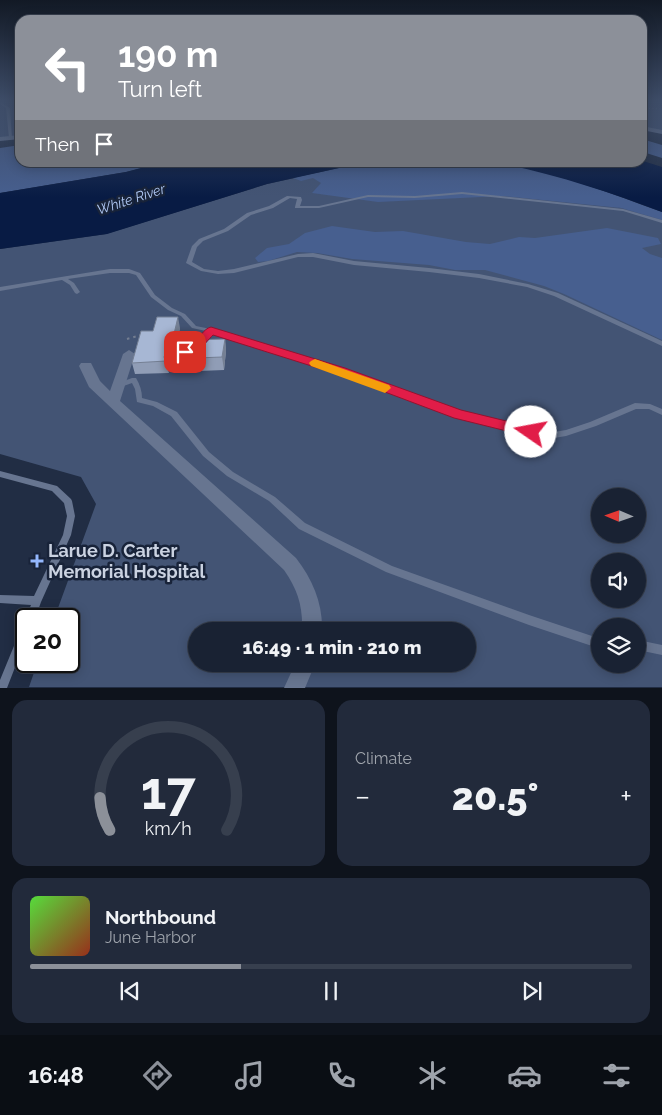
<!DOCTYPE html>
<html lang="en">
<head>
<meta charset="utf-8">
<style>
  body { margin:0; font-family:Raleway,sans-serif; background:#222a3b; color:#f1f3f6; height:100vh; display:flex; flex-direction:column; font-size:19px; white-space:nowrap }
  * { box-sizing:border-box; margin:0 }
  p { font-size:16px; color:#9fa4ac }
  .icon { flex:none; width:28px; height:28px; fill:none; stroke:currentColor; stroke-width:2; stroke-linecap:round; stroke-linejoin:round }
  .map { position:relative; height:688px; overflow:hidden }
  .side { display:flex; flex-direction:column; gap:12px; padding:12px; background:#0e131c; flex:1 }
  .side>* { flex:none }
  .top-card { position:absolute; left:15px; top:15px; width:632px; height:152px; border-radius:15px; box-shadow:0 2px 12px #0003,0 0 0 1px #373f4e; background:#8c9099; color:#fff; overflow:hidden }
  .needle { width:32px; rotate:272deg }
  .buttons { position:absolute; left:591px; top:488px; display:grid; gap:10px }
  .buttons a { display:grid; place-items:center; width:55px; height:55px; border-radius:50%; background:#192233; box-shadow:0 2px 12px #0003,0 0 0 1px #373f4e; font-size:25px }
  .speed { position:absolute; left:15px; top:608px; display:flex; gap:10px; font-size:25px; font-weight:700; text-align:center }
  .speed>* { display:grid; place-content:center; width:65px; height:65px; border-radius:50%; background:#192233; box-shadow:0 2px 12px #0003,0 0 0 1px #373f4e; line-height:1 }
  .speed .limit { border:2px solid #111; border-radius:8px; background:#fff; color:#111 }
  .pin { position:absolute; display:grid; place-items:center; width:42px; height:42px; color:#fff; margin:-21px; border-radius:10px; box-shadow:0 2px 8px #0006 }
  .me { position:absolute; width:55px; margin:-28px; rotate:282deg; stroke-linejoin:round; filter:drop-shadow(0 0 4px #0008) }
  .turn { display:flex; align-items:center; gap:18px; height:105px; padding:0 20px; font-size:22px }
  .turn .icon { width:65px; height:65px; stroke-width:2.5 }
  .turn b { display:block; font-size:35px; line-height:42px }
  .then { display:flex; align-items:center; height:48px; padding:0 20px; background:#0003; gap:10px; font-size:19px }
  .big { font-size:38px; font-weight:800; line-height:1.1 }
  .side .widget { flex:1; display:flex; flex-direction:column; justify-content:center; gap:8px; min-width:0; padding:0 18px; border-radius:15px; background:#222a3b }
  .side .dial { align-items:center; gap:0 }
  .dial svg { height:130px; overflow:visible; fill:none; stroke:#373f4e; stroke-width:7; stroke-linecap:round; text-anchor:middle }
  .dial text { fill:#f1f3f6; stroke:none }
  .song { display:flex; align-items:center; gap:15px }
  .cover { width:60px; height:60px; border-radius:8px; background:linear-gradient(135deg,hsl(110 70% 55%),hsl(10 70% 35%)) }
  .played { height:5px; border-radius:2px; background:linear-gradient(90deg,#8c9099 35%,#373f4e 35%) }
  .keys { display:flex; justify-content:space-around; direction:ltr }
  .heat { display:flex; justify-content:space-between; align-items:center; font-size:28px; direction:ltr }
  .side .tiles { flex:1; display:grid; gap:12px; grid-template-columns:1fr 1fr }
  .widget:last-child { grid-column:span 2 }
  .trip { position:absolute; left:188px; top:622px; width:288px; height:50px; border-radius:25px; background:#192233; box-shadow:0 2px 12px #0003,0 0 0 1px #373f4e; font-weight:800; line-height:50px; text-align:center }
  .tabs { display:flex; height:80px; justify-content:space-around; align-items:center; background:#0a0e14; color:#9fa4ac }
  .tabs .icon { width:35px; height:35px }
  .tabs .on { color:#8c9099 }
  .tabs b { font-size:22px; color:#f1f3f6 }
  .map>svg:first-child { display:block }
  .green { fill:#435474; fill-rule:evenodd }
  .forest { fill:#475f8f }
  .water { fill:#081b44 }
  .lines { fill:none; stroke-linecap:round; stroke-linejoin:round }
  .path-far1 { stroke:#737d90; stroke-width:1; stroke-dasharray:1 2.5; stroke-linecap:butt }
  .path { stroke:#737d90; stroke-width:2; stroke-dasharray:2.5 4; stroke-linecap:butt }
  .service { fill:#677590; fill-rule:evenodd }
  .minor { fill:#677590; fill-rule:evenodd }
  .wall { fill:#909db6 }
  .shaded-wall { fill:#758094 }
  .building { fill:#a7b7d4; stroke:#758094 }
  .route { fill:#e11d48; stroke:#92132f }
  .slow { fill:#f59e0b }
  .poi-dot { fill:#93b7fd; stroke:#182339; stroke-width:2 }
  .labels { text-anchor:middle; stroke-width:5; stroke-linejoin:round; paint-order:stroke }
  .far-water-label { font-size:14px; font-style:italic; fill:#b1c9f5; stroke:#182339 }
  .near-poi-label { font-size:18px; font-weight:bold; fill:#cad2e1; stroke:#182339; text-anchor:start }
</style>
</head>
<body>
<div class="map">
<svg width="662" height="688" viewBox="0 0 662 688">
  <rect width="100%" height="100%" fill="#212d44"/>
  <path class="green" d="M 0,101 L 20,101 L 20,136 L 0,139 Z
    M 642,101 L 662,101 L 662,131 L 643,127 Z
    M 453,170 L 662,217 L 662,687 L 29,687 L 38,661 L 69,661 L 69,619 L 54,619 L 96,504 L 81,477 L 0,454 L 0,249 L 106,234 L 267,184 L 317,173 ZM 600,496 L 638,496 L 638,534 L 600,534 ZM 600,561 L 638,561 L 638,599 L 600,599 ZM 600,626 L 638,626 L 638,664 L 600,664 ZM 196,631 L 466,631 L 466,664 L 196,664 Z"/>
  <path class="forest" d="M 642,139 L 662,145 L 662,158 L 643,152 Z
    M 20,145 L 20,162 L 163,163 L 126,172 L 0,193 L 0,148 Z
    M 432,163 C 454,163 479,159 501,163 C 556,172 610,193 662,212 L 662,220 L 621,208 L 502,196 L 378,202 L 312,193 L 321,183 L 313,178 L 301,181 L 293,178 L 357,164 Z
    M 332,226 L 375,232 L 403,231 L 466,242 L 490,244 L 519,237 L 535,238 L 607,228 L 658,238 L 661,244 L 642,248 L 650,254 L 662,258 L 662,340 L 564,294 L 544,286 L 485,270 L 455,270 L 429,265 L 352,259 L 317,253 L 297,252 L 268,261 L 258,262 L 255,258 L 267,248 L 289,244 L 305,233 Z"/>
  <path class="water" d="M 643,161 L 662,167 L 662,212 C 609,192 554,174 499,163 Z
    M 163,162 L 432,162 L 432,163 L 357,164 L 267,184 L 107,234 L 0,249 L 0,193 L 126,172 Z"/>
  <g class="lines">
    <path class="path-far1" d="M 642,108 L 662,109"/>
    <path class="path" d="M 127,339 L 141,335"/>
    <path class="service" d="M 0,102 L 10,108 L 12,139 L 9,138 L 6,108 L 0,104 Z
      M 462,192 L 623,209 L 662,220 L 662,223 L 623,211 L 462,194 L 415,198 L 368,197 L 319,208 L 295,208 L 295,207 L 297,199 L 290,198 L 273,208 L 251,215 L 228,231 L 203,241 L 197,247 L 192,262 L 204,269 L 218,271 L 234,269 L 298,254 L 313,253 L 354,261 L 429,268 L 479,274 L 528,284 L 558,293 L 662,341 L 662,346 L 554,296 L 527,287 L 479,278 L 429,272 L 354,265 L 313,257 L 298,257 L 234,273 L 218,274 L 201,271 L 186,263 L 192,246 L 199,239 L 224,229 L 247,213 L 269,206 L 287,196 L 301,197 L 302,200 L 300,206 L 319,206 L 368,195 L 415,196 Z
      M 110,269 L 129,269 L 140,273 L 155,295 L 172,308 L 185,314 L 196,326 L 230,333 L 240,339 L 343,369 L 459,413 L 548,433 L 566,430 L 590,422 L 635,403 L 650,404 L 662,409 L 662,415 L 649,409 L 636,409 L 596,426 L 566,436 L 548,439 L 455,417 L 339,373 L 236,341 L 226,336 L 212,333 L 199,347 L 195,347 L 194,346 L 195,345 L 206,331 L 192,328 L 181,316 L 168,310 L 151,297 L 136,275 L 129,273 L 110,273 L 68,279 L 74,283 L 80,292 L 77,294 L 75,293 L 70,285 L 62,280 L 0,291 L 0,287 Z
      M 132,378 L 136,378 C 140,385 142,391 142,398 L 157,402 L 177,412 L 209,452 L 233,472 L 275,497 L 305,523 L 392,566 L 529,615 L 592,636 L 600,636 L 600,646 L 592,646 L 529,625 L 386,572 L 299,529 L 269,501 L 227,476 L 203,456 L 171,416 L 153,406 L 137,402 L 135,389 L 132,383 L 118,388 L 116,388 L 115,386 L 116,384 Z
      M 0,471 L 57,486 L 71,499 L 72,501 L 75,516 L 71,535 L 41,602 L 35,619 L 26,619 L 26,621 L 25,619 L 31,605 L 0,603 L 0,595 L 34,596 L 63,535 L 67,516 L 64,503 L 52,491 L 0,477 Z
      M 26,622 L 26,639 L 7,688 L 0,688 L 0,680 L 23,624 Z
      M 638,640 L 662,645 L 662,655 L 638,650 Z"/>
    <path class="minor" d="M 642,126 L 662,130 L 662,134 L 642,130 Z
      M 20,135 L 20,139 L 0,141 L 0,137 Z
      M 129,350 L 135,354 L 120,401 L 296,558 C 313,580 323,604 322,631 L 302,631 C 303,607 298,590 284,570 L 89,387 L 79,366 L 81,363 L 91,363 L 100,381 L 110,391 L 123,354 Z
      M 295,664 L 315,664 L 305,688 L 284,688 Z"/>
  </g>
  <path class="wall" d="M 180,328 L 175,349 L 167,366 L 169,373 L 135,374 L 132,363 Z
    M 225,339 L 226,351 L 224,370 L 174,372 L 171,359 Z"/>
  <path class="shaded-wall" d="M 178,317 L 180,328 L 175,349 L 167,366 L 166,361 L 164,357 Z
    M 225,339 L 226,351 L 224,370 L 222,357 Z"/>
  <path class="building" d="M 157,317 L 178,317 L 173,338 L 164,357 L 166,361 L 132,363 L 141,331 L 153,331 Z
    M 225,339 L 222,357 L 171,359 L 179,343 L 188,340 Z"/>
  <linearGradient id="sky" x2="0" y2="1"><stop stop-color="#121925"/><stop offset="0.51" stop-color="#3d4c67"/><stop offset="1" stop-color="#3d4c67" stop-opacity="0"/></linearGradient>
  <rect width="662" height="197" fill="url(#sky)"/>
  <path class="route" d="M 211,327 L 345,368 L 461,410 L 531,427 L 536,428 L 538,432 L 536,436 L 531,437 L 454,418 L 337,374 L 213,335 C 205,343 195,358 181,354 L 180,352 C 183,347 189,346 193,343 C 200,338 203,329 211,327 Z"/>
  <path class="slow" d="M 315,359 L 389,385 L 391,388 L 385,393 L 311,366 L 309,363 L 311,361 Z"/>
  <path class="poi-dot" d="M34.5 553.5h5v5h5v5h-5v5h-5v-5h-5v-5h5z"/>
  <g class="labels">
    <g class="far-water-label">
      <text transform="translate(131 199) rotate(-18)" y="5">White River</text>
    </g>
    <g class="near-poi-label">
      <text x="48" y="557">Larue D. Carter<tspan x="48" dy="21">Memorial Hospital</tspan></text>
    </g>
  </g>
</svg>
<div class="buttons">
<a><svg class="needle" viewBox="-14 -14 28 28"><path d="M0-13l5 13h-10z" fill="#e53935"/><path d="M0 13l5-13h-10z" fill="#9fa4ac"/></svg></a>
<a><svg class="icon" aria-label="sound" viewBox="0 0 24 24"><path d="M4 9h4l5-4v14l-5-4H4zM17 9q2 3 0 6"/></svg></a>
<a><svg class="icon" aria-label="layers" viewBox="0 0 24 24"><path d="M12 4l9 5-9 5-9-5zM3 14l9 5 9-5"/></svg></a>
</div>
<div class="speed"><div class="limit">20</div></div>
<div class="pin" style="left:185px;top:352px;background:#d93025"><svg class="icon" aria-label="arrive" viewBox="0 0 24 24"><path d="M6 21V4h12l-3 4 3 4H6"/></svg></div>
<svg class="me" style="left:531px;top:432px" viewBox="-20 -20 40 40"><circle r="19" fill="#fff"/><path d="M0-13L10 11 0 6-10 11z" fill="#e11d48"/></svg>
<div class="trip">16:49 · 1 min · 210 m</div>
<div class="top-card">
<div class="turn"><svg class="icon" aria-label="left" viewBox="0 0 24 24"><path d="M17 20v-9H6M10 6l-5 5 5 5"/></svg><div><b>190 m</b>Turn left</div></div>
<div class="then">Then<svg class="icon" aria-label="arrive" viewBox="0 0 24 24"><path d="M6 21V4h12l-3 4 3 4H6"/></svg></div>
</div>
</div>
<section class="side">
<div class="tiles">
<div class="widget dial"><svg viewBox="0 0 100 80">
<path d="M14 69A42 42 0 1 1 86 69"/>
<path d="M14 69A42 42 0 0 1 8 49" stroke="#8c9099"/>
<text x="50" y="56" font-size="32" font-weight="700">17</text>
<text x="50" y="72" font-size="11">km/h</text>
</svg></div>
<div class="widget"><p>Climate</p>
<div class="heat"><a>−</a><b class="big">20.5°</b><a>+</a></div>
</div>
<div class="widget">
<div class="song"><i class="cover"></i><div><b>Northbound</b><p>June Harbor</p></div></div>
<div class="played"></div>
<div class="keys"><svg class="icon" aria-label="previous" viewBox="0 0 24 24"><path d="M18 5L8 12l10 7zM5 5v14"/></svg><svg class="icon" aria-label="pause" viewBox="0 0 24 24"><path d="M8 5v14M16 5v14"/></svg><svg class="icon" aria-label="next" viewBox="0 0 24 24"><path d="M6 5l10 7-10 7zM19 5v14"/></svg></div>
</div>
</div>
</section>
<nav class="tabs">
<b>16:48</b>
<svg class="icon on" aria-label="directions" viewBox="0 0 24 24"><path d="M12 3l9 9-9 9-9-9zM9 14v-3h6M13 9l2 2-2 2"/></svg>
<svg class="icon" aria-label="music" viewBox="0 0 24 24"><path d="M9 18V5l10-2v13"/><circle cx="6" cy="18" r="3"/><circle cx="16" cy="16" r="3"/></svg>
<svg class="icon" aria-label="phone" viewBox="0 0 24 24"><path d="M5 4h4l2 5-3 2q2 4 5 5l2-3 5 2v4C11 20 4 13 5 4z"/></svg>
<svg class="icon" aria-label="climate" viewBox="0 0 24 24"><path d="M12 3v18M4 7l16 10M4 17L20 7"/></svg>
<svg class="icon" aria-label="car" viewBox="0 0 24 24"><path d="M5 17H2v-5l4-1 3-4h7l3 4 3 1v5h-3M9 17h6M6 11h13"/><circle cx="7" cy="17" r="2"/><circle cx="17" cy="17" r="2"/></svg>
<svg class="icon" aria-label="filters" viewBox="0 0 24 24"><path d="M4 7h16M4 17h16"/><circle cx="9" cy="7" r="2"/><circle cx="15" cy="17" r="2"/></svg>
</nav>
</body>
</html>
